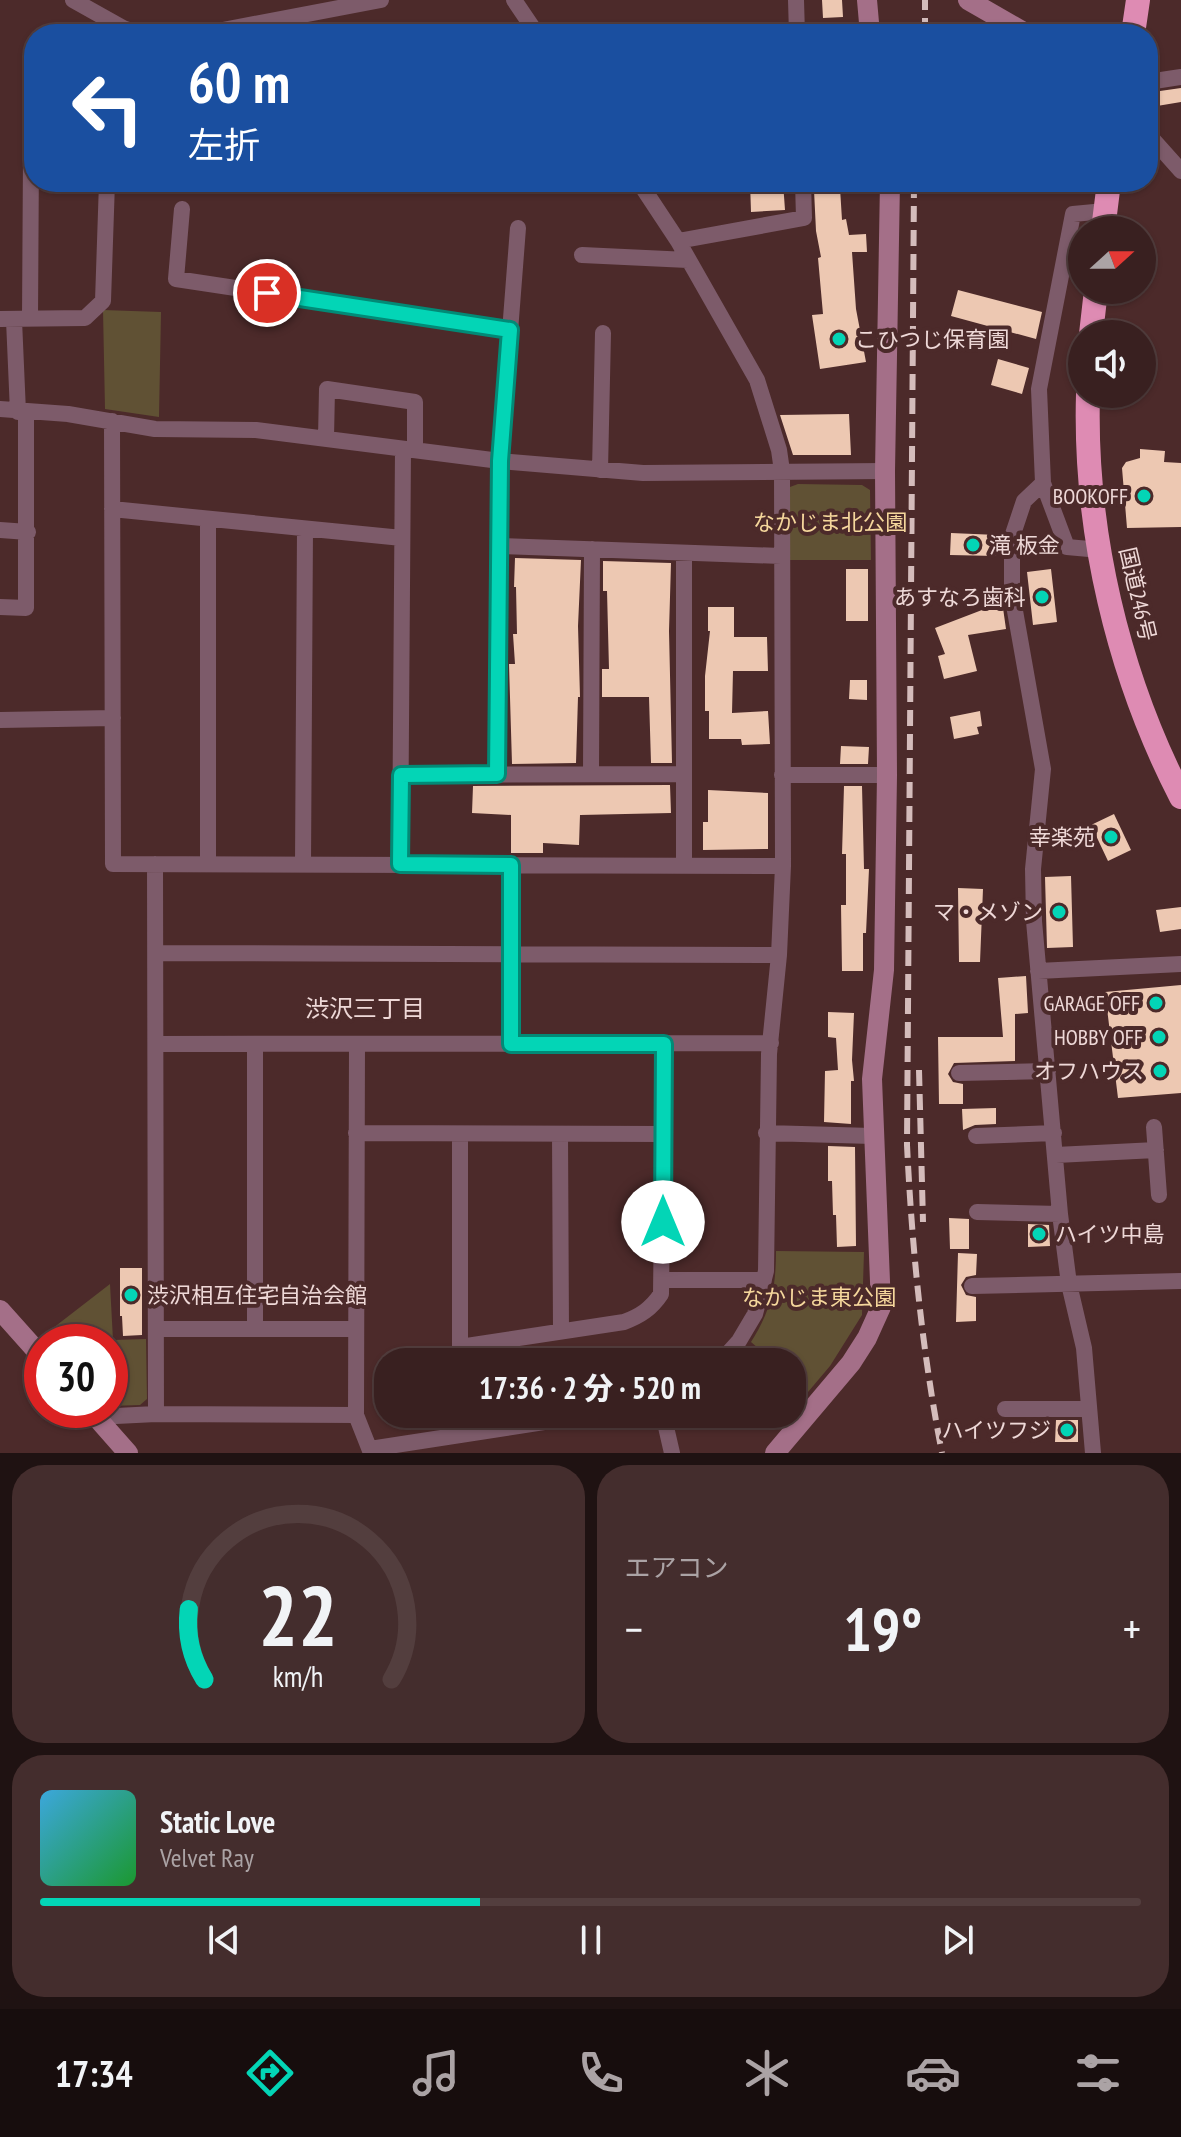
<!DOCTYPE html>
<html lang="ja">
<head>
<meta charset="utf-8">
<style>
  body { margin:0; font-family:"PT Sans Narrow","Noto Sans JP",sans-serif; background:#442d2d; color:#f1f3f6; height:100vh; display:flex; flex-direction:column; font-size:30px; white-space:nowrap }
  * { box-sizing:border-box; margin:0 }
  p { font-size:26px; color:#aba3a5 }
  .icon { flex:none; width:44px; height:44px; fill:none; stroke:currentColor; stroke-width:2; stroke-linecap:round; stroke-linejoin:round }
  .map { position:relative; height:1453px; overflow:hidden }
  .drawer { display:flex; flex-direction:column; gap:12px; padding:12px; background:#1f1212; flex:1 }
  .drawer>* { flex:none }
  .hud { position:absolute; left:24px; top:24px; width:1134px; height:168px; border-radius:32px; box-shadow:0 2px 6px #0004,0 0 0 2px #533e3e; background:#1a4fa0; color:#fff; overflow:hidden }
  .needle { width:52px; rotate:69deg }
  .tools { position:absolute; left:1068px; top:216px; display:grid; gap:16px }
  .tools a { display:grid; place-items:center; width:88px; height:88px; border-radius:50%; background:#392020; box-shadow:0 2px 6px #0004,0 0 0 2px #533e3e; font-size:40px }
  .speed { position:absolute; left:24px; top:1324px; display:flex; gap:16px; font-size:40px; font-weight:700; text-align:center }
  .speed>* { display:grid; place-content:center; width:104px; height:104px; border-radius:50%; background:#392020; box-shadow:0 2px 6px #0004,0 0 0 2px #533e3e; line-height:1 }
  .speed .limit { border:12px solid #d22; background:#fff; color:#111 }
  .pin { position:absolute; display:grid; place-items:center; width:68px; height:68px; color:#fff; margin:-34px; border:4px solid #fff; border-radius:50%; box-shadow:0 2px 8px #0007 }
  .me { position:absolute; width:88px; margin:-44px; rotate:0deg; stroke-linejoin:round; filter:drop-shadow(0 0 6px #0008) }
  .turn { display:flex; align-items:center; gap:28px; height:168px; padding:0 32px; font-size:36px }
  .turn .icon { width:104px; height:104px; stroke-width:2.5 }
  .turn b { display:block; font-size:56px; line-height:68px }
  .big { font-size:60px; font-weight:800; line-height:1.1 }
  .drawer .card { flex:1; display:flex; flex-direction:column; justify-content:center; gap:12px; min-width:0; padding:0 28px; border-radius:32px; background:#442d2d }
  .drawer .dial { align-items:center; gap:0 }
  .dial svg { height:208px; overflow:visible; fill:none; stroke:#533e3e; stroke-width:7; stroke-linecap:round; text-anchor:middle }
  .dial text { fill:#f1f3f6; stroke:none }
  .song { display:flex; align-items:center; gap:24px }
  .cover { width:96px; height:96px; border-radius:12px; background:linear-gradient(135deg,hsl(200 70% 55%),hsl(130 70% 35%)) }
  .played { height:8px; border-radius:4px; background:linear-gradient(90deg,#03d5b6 40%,#533e3e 40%) }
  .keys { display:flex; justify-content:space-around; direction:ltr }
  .heat { display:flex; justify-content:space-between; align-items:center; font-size:44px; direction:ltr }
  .drawer .tiles { flex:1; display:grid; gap:12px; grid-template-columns:1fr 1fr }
  .card:last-child { grid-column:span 2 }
  .trip { position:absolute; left:374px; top:1348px; width:432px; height:80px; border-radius:32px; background:#392020; box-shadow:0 2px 6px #0004,0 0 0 2px #533e3e; font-weight:800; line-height:80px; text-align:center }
  .dock { display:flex; height:128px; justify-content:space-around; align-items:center; background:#170d0d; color:#aba3a5 }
  .dock .icon { width:56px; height:56px }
  .dock .active { color:#03d5b6 }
  .dock b { font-size:36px; color:#f1f3f6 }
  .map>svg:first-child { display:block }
  .green { fill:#605134 }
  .building { fill:#edc8b2 }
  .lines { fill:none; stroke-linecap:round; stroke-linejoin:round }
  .street { stroke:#7d5b6a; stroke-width:16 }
  .secondary { stroke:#a46f88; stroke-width:20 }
  .highway { stroke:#de8bb3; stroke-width:24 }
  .rail { stroke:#d4bcbb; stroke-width:6; stroke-dasharray:16 8; stroke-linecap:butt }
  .route-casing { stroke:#028a76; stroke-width:20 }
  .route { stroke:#03d5b6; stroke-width:14 }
  .poi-dot { fill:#03d5b6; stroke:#4c2a2a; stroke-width:3 }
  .labels { text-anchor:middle; stroke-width:8; stroke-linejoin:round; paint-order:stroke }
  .poi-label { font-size:22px; fill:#eed8d7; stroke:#4c2a2a; text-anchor:end }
  .park-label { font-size:22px; fill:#f5d79c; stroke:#4c2a2a }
  .street-label { font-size:22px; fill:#eed8d7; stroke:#4c2a2a }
  .neighbourhood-label { font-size:24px; fill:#eed8d7; stroke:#4c2a2a }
</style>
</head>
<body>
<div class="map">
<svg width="1181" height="1453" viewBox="0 0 1181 1453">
  <rect width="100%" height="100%" fill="#4c2a2a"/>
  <path class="green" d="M 103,310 L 161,312 L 159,417 L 105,409 Z
    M 798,484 L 862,485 L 870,490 L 871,560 L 789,560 L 790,487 Z
    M 776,1251 L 864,1252 L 862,1315 L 830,1366 L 808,1392 L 792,1378 L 792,1362 L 774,1362 L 751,1342 C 771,1310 776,1288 776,1251 Z
    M 110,1284 L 113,1340 L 146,1339 L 147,1399 L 140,1405 L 110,1406 L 110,1342 L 50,1342 L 44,1335 Z"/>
  <path class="building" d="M 822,0 L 842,0 L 843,17 L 823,18 Z
    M 1181,88 L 1181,102 L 1157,106 L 1153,92 Z
    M 750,182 L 783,182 L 785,210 L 751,212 Z
    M 840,188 L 842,220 L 846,219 L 849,235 L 866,234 L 867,252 L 852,252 L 856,309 L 866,362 L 820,369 L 812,315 L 823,314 L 818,258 L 821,257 L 816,231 L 814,190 Z
    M 958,290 L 1042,312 L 1036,339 L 951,316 Z
    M 998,359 L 1029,368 L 1022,394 L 991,385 Z
    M 849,414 L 851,455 L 793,455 L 780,415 Z
    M 1140,449 L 1165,451 L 1164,462 L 1181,463 L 1181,527 L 1127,528 L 1122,468 L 1126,462 L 1140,458 Z
    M 951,533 L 997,535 L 996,556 L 950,555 Z
    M 515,558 L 581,560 L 578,626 L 580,697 L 578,697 L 576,763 L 512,764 L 509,664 L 515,664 L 513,634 L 517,634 L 516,587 L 514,587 Z
    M 603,561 L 671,563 L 669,631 L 672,763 L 651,763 L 649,697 L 602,697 L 602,669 L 609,669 L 607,591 L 603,591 Z
    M 846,569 L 868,569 L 868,621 L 846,621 Z
    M 1051,569 L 1057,622 L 1033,625 L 1027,572 Z
    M 1001,594 L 1006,629 L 968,635 L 977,671 L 944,679 L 938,656 L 945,654 L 935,628 L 982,610 L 980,597 Z
    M 708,607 L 734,607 L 734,637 L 767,637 L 768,671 L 733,671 L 732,713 L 768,711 L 770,744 L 742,745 L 741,739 L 709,739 L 709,711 L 705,711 L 705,676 L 710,631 L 708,631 Z
    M 850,680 L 867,680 L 867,700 L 849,699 Z
    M 980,711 L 982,726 L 977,727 L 979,734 L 954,739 L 950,717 Z
    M 841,746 L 869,747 L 868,764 L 840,764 Z
    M 670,785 L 671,813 L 580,815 L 579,845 L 543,843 L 543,853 L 511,853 L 511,815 L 472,813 L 473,786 Z
    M 844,786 L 862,786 L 864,869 L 869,869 L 866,933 L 863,933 L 863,971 L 842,971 L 841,905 L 846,905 L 846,854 L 842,854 Z
    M 708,790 L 768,793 L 768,849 L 703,850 L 703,822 L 708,822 Z
    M 1114,814 L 1131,850 L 1108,861 L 1091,825 Z
    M 1071,876 L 1073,947 L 1047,948 L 1045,877 Z
    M 958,888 L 983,889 L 980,962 L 959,962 Z
    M 1181,907 L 1181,929 L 1160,932 L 1156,910 Z
    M 1026,976 L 1028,1013 L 1015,1014 L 1015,1061 L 954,1063 L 948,1074 L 953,1082 L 963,1084 L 963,1104 L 939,1104 L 938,1037 L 1003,1037 L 998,978 Z
    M 1181,985 L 1181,1093 L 1118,1098 L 1105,992 Z
    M 828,1012 L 854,1013 L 852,1060 L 854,1081 L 851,1081 L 851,1124 L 824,1122 L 825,1071 L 838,1070 L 836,1038 L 828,1037 Z
    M 996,1108 L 996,1124 L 975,1125 L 963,1130 L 962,1109 Z
    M 828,1146 L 855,1147 L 856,1246 L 837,1247 L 836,1215 L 833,1215 L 832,1181 L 828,1181 Z
    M 949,1218 L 969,1219 L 969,1249 L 950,1249 Z
    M 1028,1224 L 1049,1225 L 1050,1246 L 1028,1247 Z
    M 958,1253 L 977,1254 L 976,1275 L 966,1277 L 961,1285 L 966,1295 L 976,1297 L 976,1321 L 956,1322 Z
    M 120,1268 L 142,1268 L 142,1335 L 123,1336 L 122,1316 L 120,1316 Z
    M 1056,1420 L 1078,1420 L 1078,1442 L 1055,1442 Z"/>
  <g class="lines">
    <path class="street" d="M 73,0 L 123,28 L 139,34
      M 514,0 L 537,34
      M 796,0 L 797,34
      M 202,34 L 381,0
      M 1148,82 L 1181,77
      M 1148,134 L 1181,171
      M 639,182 L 678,241 L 757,380 L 779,450 L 782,471 L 783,866 L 779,955 L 769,1054 L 766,1271 L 755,1314 L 739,1341 L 720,1362
      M 182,209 L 176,279 L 510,330
      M 678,241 L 804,218 L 803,182
      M 582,255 L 688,260
      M 0,319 L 85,318 L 103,301 L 107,182
      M 30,319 L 31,155
      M 14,320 L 18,412
      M 0,409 L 68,414 L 155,429 L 256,430 L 500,461 L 643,473 L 885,471
      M 112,421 L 113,864 L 783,866
      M 326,438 L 327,389 L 415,402 L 415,450
      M 600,470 L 603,333
      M 1043,483 L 1039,389 L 1073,214 L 1105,211
      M 112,509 L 402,538
      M 208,519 L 208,864
      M 0,530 L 28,532
      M 498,546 L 781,556
      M 0,607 L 26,608 L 26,413
      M 0,720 L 113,718
      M 497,774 L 500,461 L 518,228
      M 591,774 L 592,549
      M 401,775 L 684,774
      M 782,775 L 887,775
      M 155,864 L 156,1414
      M 303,864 L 305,529
      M 400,864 L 403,449
      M 684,866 L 684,553
      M 157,953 L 779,955
      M 1038,971 L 1181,964
      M 157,1044 L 771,1043
      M 357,1044 L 356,1415 L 371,1453
      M 511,1044 L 511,865
      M 959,1073 L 1048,1071
      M 1154,1127 L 1159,1195
      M 356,1133 L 663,1134
      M 766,1133 L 872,1136
      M 560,1134 L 561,1330
      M 976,1136 L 1054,1133
      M 1056,1155 L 1156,1150
      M 977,1212 L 1060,1214
      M 663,1280 L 764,1280
      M 972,1286 L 1181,1281
      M 156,1329 L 355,1329
      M 255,1329 L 255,1044
      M 460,1347 L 624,1322 C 640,1316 651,1309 661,1294 L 664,1044
      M 460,1362 L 460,1134
      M 1005,1409 L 1088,1409
      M 663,1414 L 672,1453
      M 96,1417 L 156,1414 L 356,1415
      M 459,1435 L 459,1414
      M 370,1449 L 596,1414
      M 1093,1453 L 1084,1348 L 1069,1284 L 1060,1214 L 1034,921 L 1033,869 L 1043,769 L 1012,594 L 1012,537 L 1024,501 L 1043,483 L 1067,547 L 1100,550"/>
    <path class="secondary" d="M 867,0 L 870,34
      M 968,0 L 1027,34
      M 0,1310 L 42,1357
      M 90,1410 L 128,1453
      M 775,1453 L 851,1363 L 867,1338 L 881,1307 L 872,1079 L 884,970 L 887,775 L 885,471 L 890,182"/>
    <path class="highway" d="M 1133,34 L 1138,0
      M 1103,230 L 1109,182
      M 1091,334 L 1096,290
      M 1088,394 C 1084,531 1118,675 1181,797"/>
    <path class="rail" d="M 925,34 L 925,0
      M 914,182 L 907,1145 C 912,1248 922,1351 942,1453
      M 919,1070 L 923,1222"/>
  </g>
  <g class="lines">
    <defs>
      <path id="route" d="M 267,293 L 510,330 L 500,461 L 497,774 L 401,775 L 400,864 L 511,865 L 511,1044 L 664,1044 L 663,1222"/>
    </defs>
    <use href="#route" class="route-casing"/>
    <use href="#route" class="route"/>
  </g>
  <g class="poi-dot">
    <circle cx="839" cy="339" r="8"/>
    <circle cx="1144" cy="496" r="8"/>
    <circle cx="973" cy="545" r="8"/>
    <circle cx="1042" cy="597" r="8"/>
    <circle cx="1111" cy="837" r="8"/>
    <circle cx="1059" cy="912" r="8"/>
    <circle cx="1156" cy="1003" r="8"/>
    <circle cx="1159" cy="1037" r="8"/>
    <circle cx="1160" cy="1071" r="8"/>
    <circle cx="1039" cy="1234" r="8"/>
    <circle cx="131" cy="1295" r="8"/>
    <circle cx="1067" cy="1430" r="8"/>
  </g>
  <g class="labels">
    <g class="poi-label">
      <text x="855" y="347" text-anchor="start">こひつじ保育園</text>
      <text x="1128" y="504">BOOKOFF</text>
      <text x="989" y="553" text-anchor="start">滝 板金</text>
      <text x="1026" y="605">あすなろ歯科</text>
      <text x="1095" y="845">幸楽苑</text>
      <text x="1043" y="920">マ・メゾン</text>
      <text x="1140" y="1011">GARAGE OFF</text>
      <text x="1143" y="1045">HOBBY OFF</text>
      <text x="1144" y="1079">オフハウス</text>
      <text x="1055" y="1242" text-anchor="start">ハイツ中島</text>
      <text x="147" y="1303" text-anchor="start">渋沢相互住宅自治会館</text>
      <text x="1051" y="1438">ハイツフジ</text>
    </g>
    <g class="park-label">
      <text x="830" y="530">なかじま北公園</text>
      <text x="819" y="1305">なかじま東公園</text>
    </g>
    <g class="street-label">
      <text transform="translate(1138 594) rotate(77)" y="8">国道246号</text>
    </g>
    <g class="neighbourhood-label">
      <text x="365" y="1017">渋沢三丁目</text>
    </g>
  </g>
</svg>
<div class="tools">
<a><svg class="needle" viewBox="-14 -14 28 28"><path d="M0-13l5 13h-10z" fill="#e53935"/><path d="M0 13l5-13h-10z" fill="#aba3a5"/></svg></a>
<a><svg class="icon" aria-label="sound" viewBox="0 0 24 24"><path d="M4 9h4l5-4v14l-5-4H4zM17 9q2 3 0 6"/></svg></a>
</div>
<div class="speed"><div class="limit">30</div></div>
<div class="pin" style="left:267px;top:293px;background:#d93025"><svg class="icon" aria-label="arrive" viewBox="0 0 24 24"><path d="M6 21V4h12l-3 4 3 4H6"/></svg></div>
<svg class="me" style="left:663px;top:1222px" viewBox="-20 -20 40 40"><circle r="19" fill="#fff"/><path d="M0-13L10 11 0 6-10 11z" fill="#03d5b6"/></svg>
<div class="trip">17:36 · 2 分 · 520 m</div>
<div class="hud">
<div class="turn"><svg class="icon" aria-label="left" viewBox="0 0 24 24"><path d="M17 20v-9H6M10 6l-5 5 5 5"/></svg><div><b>60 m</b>左折</div></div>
</div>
</div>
<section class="drawer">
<div class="tiles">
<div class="card dial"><svg viewBox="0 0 100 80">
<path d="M14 69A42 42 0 1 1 86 69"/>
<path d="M14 69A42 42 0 0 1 8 42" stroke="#03d5b6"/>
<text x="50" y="56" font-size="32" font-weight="700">22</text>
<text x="50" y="72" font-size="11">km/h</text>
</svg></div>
<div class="card"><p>エアコン</p>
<div class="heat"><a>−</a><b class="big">19°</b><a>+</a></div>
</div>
<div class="card">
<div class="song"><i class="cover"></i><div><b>Static Love</b><p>Velvet Ray</p></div></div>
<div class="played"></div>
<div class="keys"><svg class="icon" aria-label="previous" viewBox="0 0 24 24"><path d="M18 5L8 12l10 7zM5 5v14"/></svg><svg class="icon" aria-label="pause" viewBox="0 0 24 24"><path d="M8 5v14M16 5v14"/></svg><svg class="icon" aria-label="next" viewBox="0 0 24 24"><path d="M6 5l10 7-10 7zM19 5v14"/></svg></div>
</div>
</div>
</section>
<nav class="dock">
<b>17:34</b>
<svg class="icon active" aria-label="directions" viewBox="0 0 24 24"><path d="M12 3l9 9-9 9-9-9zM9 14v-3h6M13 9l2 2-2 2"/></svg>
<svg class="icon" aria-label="music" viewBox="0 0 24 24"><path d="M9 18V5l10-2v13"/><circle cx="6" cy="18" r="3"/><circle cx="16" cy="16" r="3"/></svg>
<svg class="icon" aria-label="phone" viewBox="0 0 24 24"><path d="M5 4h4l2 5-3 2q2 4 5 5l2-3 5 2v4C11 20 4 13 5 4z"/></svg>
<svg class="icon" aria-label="climate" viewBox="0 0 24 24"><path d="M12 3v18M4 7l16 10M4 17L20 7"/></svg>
<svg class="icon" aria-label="car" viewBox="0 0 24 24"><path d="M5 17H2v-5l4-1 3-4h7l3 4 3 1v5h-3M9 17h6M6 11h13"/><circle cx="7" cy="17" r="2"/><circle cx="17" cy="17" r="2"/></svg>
<svg class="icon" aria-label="filters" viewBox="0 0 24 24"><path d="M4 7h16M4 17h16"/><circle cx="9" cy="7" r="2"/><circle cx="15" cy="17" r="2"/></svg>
</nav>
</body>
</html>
